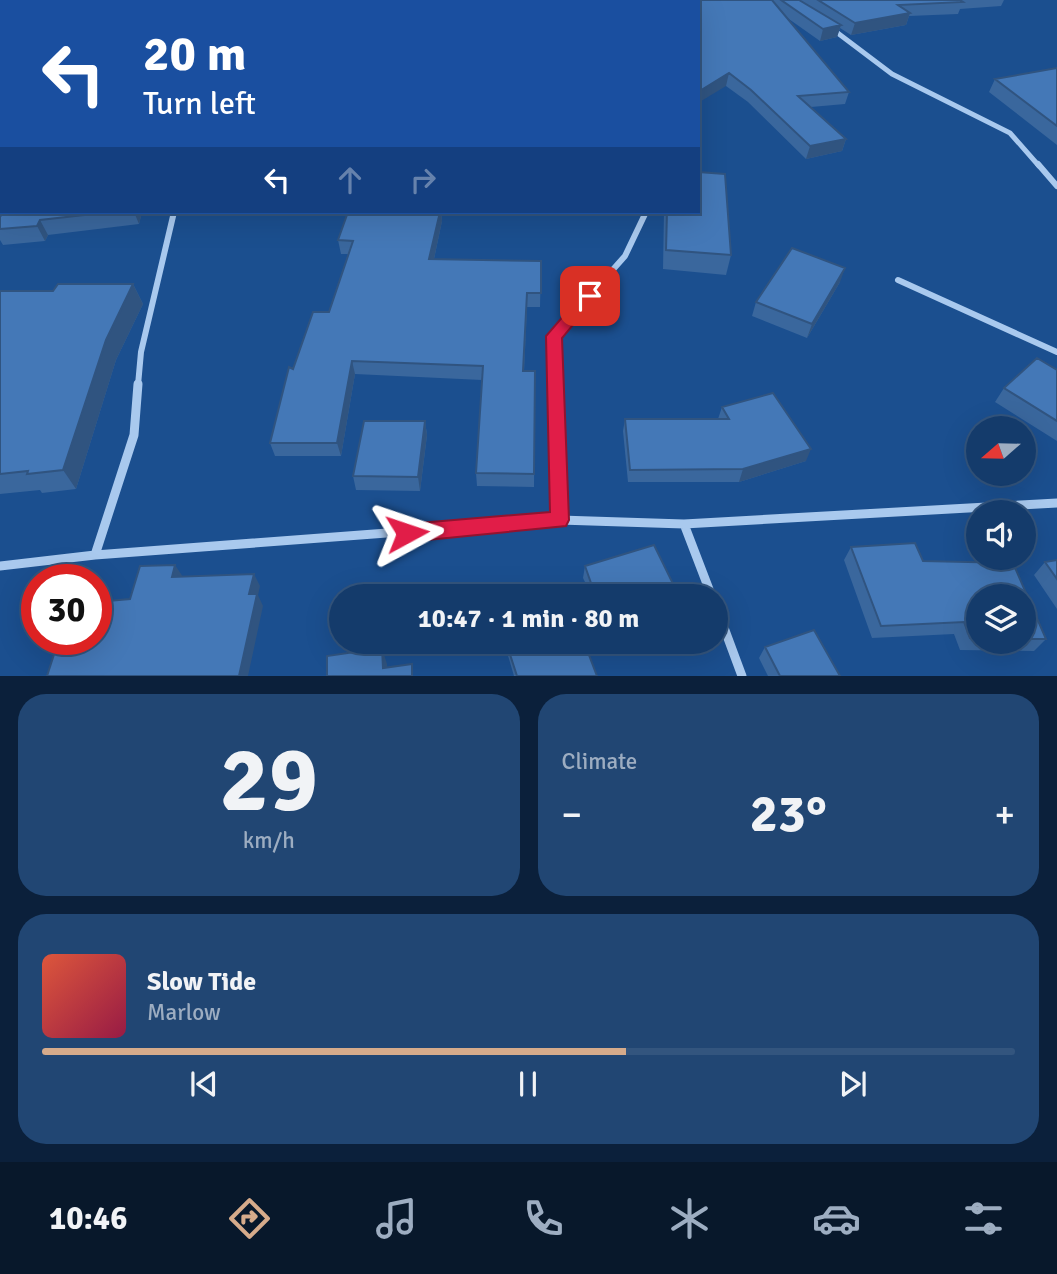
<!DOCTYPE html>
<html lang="en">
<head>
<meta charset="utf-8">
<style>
  body { margin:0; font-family:Signika,sans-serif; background:#214673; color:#f1f3f6; height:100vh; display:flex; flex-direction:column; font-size:26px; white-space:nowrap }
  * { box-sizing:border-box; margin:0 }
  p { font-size:23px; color:#9dadc1 }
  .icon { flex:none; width:38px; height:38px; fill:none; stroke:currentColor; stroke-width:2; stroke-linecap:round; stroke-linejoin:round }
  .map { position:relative; height:676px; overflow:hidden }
  .panel { display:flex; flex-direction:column; gap:18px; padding:18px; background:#0b203b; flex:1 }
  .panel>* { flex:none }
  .top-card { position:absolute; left:0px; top:0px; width:700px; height:214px; box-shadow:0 7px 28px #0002,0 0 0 2px #33557e; background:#1a4fa0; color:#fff; overflow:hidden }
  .needle { width:46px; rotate:250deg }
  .buttons { position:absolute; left:966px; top:416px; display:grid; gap:14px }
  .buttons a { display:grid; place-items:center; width:70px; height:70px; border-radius:50%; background:#143b6b; box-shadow:0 7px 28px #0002,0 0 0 2px #33557e; font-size:35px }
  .speed { position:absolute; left:21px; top:564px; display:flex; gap:14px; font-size:35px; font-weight:700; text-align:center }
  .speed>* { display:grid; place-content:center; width:91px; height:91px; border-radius:50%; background:#143b6b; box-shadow:0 7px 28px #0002,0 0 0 2px #33557e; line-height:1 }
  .speed .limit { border:10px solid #d22; background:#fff; color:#111 }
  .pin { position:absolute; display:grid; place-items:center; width:60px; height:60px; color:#fff; margin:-30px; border-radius:14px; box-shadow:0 4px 10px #0006 }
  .me { position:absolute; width:77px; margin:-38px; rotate:85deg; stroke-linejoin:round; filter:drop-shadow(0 0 5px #0008) }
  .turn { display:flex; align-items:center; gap:24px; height:147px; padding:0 28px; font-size:32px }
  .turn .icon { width:91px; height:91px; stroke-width:2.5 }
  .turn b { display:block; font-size:49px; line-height:60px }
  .lanes { display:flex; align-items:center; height:66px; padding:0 28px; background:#0003; justify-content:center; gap:35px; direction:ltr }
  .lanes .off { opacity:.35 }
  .big { font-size:52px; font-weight:800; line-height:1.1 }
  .panel .widget { flex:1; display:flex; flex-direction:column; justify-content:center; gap:10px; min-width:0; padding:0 24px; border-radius:28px; background:#214673 }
  .panel .dial { align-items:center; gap:0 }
  .dial b { font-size:91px; line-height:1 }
  .song { display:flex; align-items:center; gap:21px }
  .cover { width:84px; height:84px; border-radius:10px; background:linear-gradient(135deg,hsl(10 70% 55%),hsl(340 70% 35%)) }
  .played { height:7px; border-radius:4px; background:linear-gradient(90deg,#d6ab8b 60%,#33557e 60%) }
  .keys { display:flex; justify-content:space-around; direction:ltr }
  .heat { display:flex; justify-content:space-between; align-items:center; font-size:38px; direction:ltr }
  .panel .tiles { flex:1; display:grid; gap:18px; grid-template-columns:1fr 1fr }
  .widget:last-child { grid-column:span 2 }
  .trip { position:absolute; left:329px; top:584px; width:399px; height:70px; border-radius:35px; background:#143b6b; box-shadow:0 7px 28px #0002,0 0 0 2px #33557e; font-weight:800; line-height:70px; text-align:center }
  .tab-bar { display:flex; height:112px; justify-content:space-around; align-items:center; background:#08182b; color:#9dadc1 }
  .tab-bar .icon { width:49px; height:49px }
  .tab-bar .active { color:#d6ab8b }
  .tab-bar b { font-size:32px; color:#f1f3f6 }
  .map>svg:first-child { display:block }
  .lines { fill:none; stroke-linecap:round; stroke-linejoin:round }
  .minor-far2 { stroke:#a9c9ee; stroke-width:5 }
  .minor-far1 { stroke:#a9c9ee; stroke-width:6 }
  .minor { stroke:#a9c9ee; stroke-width:9 }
  .wall { fill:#3a679d; fill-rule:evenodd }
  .shaded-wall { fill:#305480 }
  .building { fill:#4478b7; stroke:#305480; stroke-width:2 }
  .route { fill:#e11d48; stroke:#92132f; stroke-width:2 }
</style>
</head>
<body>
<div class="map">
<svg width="1057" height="676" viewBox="0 0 1057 676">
  <rect width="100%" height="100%" fill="#1b4f8f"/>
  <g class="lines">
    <path class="minor-far2" d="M 831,28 L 892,74 L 1010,133 L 1039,166"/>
    <path class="minor-far1" d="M 1038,164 L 1057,186
      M 898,280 L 1057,352
      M 138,385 L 141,352 L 174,212
      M 556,385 L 554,336 L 625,256 L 646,212"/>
    <path class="minor" d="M 556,384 L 560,520
      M 684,524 L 712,597
      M 95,555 L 134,435 L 138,384
      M 0,566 L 95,555 L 560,520 L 684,524 L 1057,503
      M 716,606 L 742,676"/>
  </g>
  <path class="wall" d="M 0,0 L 269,0 L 268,2 L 2,2 L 2,70 L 0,70 Z
    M 690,0 L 1004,0 L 1001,6 L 960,9 L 958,14 L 909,16 L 906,25 L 851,35 L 840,28 L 837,37 L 820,41 L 786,17 L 849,92 L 845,104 L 811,107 L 846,139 L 842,151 L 806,159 L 748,102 L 726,86 L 698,2 L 693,2 Z
    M 1057,68 L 1057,145 L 989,92 L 995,79 Z
    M 0,153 L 2,153 L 2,200 L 0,200 Z
    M 3,212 L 142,212 L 139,224 L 48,235 L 45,241 L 3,245 L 0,240 L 0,217 Z
    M 440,212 L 441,212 L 442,221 L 434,259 L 541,261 L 540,307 L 527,307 L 524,371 L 535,371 L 534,487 L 477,486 L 476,473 L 482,380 L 355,374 L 341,456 L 275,456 L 270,443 L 293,369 L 329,312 L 348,254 L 341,254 L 338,240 Z
    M 664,212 L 698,212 L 731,255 L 726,275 L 663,269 Z
    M 840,282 L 807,338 L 752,316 L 756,302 Z
    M 133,284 L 143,304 L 116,360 L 76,489 L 42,493 L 40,490 L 0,494 L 0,291 L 53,291 Z
    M 1057,370 L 1057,441 L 995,402 L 1004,388 Z
    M 722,407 L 806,461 L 739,482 L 628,482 L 623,431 L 625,419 L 718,419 Z
    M 425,421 L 427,435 L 420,491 L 356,490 L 353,476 Z
    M 915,543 L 923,561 L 1013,563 L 1046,639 L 1034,651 L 960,650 L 954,634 L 872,638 L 844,560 L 851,547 ZM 978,597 L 1024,597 L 1024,642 L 978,642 Z
    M 1057,560 L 1057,609 L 1034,575 L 1045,562 Z
    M 585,566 L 679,597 L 586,584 L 583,578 Z
    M 504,642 L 584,642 L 597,676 L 514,676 Z
    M 765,647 L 840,676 L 768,676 L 759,658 Z"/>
  <path class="shaded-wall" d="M 910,13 L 906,25 L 851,35 L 855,23 Z
    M 841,25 L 837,37 L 820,41 L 823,29 Z
    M 729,73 L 726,86 L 698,103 L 698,92 Z
    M 846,139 L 842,151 L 806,159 L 810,146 Z
    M 134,212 L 142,212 L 139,224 Z
    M 440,212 L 441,212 L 442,221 L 431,273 L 429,259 Z
    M 40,220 L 48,235 L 45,241 L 37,226 Z
    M 845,268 L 840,282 L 807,338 L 812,324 Z
    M 133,284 L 143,304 L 116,360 L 76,489 L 63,470 L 106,340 Z
    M 352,361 L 355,374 L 341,456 L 337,443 Z
    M 425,421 L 427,435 L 420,491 L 418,477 Z
    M 811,449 L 806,461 L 739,482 L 743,469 Z
    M 175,565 L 183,577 L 172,577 Z
    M 254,574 L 260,586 L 258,595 L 263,606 L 248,676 L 239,676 L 249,594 Z
    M 382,648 L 387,664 L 387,676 L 383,668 Z"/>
  <path class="building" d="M 0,0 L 261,0 L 260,2 L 2,2 L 2,58 L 0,58 Z
    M 485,0 L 567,0 L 569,2 L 485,2 Z
    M 698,0 L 772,0 L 849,92 L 798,96 L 846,139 L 810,146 L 751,90 L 729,73 L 698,92 L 698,2 L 695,2 Z
    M 781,0 L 799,0 L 841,25 L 823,29 Z
    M 818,0 L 960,0 L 963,2 L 898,5 L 910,13 L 855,23 Z
    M 1057,68 L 1057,126 L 995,79 Z
    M 2,76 L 2,143 L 0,141 L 0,77 Z
    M 0,153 L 2,153 L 2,184 L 0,185 Z
    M 698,172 L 725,174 L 731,255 L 666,250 L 667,212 L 698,212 Z
    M 3,212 L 111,212 L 40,220 L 37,226 L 0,229 L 0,217 Z
    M 348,212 L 440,212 L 429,259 L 541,261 L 541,293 L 527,293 L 523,371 L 535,371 L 534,474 L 476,473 L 483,366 L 352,361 L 337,443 L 270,443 L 289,367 L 293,369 L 313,312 L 329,312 L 353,241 L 338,240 Z
    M 792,248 L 845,268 L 812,324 L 756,302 Z
    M 58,284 L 133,284 L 106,340 L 63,470 L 27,474 L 28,471 L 0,474 L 0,291 L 53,291 Z
    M 1037,358 L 1057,370 L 1057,421 L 1004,388 Z
    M 773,393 L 811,449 L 743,469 L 630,470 L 625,419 L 729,419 L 722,407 Z
    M 364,421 L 425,421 L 418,477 L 353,476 Z
    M 915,543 L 923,561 L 1013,563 L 1046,639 L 1024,639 L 1024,597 L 978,597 L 978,638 L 970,638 L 964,622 L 881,626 L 851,547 Z
    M 654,545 L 679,596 L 545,597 L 591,583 L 585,566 Z
    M 1057,560 L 1057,579 L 1045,562 Z
    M 175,565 L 172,577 L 254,574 L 249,594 L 257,594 L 239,676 L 47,676 L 59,639 L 96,639 L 96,602 L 130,599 L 140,566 Z
    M 814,630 L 840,676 L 780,676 L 765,647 Z
    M 506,642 L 584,642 L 597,676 L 517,676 Z
    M 382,648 L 383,668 L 412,664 L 412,676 L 327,676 L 327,656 Z"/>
  <path class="route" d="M 590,291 L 597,296 L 562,338 L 569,520 L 566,526 L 407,542 L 400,539 L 397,533 L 400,527 L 407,524 L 550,512 L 546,336 L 584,292 Z"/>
</svg>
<div class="buttons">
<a><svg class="needle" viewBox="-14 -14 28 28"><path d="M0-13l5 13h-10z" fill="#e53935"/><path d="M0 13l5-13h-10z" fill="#9dadc1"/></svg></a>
<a><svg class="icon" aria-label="sound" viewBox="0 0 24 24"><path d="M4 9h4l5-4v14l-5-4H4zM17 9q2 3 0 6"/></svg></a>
<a><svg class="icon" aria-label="layers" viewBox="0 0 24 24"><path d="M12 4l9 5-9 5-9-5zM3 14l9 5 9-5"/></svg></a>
</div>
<div class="speed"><div class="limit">30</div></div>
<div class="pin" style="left:590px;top:296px;background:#d93025"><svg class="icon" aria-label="arrive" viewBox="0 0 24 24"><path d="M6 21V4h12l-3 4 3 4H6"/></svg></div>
<svg class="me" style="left:407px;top:533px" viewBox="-20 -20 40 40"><path d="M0-17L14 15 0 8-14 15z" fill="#e11d48" stroke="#fff" stroke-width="4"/></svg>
<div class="trip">10:47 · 1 min · 80 m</div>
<div class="top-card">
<div class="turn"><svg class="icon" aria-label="left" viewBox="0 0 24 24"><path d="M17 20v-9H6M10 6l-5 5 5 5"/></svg><div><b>20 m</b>Turn left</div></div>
<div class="lanes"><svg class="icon" aria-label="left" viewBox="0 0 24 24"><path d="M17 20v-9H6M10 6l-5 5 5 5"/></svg><svg class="icon off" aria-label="ahead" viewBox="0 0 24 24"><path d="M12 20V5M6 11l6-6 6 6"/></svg><svg class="icon off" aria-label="right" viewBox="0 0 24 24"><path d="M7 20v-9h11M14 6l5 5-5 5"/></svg></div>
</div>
</div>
<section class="panel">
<div class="tiles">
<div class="widget dial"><b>29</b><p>km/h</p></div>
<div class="widget"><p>Climate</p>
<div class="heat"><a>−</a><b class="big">23°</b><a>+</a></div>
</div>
<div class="widget">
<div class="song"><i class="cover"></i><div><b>Slow Tide</b><p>Marlow</p></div></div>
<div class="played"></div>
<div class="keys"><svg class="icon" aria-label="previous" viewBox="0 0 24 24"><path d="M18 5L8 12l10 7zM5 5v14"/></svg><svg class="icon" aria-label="pause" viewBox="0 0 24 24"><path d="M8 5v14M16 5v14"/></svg><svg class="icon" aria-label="next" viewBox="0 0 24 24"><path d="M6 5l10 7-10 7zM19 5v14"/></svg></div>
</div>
</div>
</section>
<nav class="tab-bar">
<b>10:46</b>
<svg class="icon active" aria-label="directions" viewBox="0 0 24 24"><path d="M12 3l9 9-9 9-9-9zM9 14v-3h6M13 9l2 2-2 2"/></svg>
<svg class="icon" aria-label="music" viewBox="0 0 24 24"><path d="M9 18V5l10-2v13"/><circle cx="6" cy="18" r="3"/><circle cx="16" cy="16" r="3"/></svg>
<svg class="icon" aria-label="phone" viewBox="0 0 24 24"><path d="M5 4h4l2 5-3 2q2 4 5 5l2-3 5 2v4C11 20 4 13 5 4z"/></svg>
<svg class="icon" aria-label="climate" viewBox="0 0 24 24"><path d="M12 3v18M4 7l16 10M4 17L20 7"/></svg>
<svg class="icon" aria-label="car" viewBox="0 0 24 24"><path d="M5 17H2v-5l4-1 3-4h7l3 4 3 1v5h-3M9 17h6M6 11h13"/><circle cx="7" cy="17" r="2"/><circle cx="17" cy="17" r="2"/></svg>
<svg class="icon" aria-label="filters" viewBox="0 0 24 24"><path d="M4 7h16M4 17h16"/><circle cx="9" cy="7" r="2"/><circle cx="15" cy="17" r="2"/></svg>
</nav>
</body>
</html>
